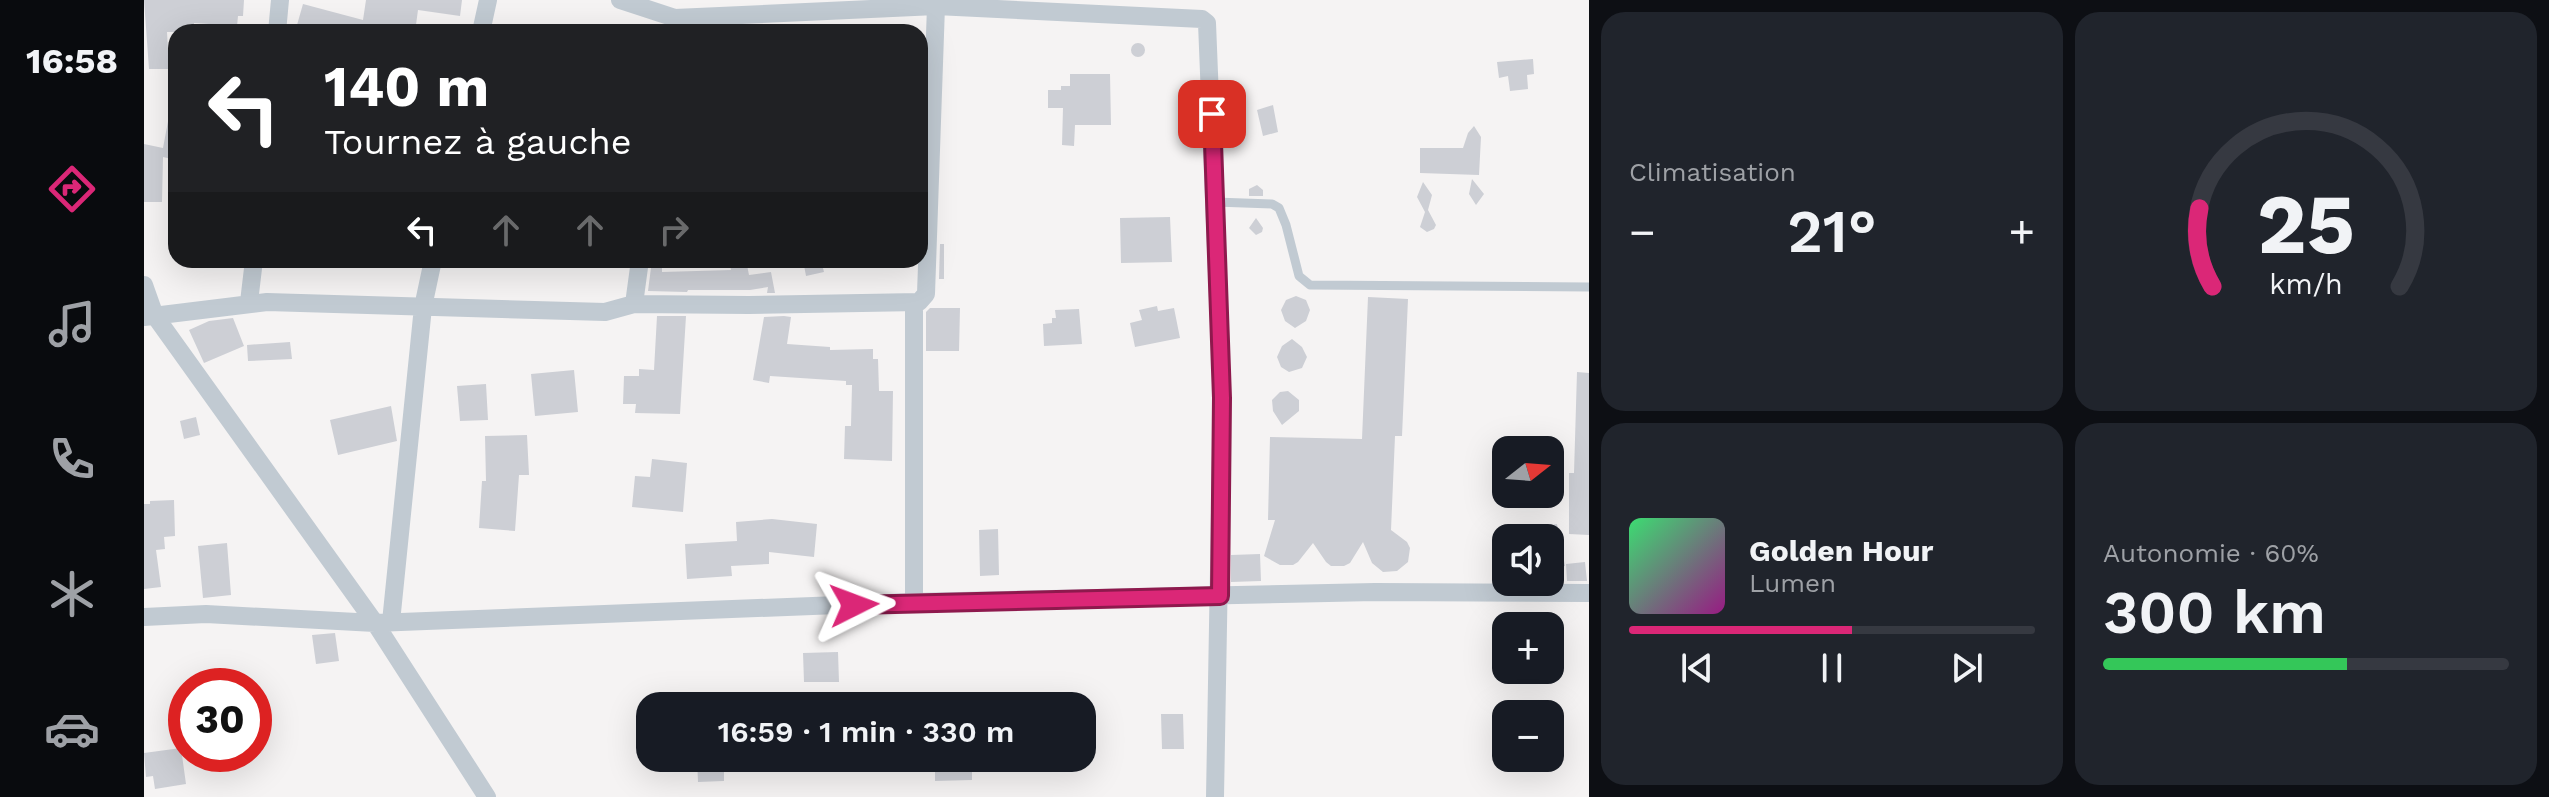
<!DOCTYPE html>
<html lang="fr">
<head>
<meta charset="utf-8">
<style>
  body { margin:0; font-family:"Work Sans",sans-serif; background:#20242c; color:#f1f3f6; height:100vh; display:flex; flex-direction:column; font-size:30px; white-space:nowrap }
  * { box-sizing:border-box; margin:0 }
  p { font-size:26px; color:#9ea1a6 }
  .icon { flex:none; width:44px; height:44px; fill:none; stroke:currentColor; stroke-width:2; stroke-linecap:round; stroke-linejoin:round }
  .map { position:relative; flex:1; overflow:hidden }
  .details { display:flex; flex-direction:column; gap:12px; padding:12px; background:#0d0f14; width:960px }
  .details>* { flex:none }
  .banner { position:absolute; left:24px; top:24px; width:760px; height:244px; border-radius:24px; box-shadow:0 8px 32px #0002; background:#202124; color:#fff; overflow:hidden }
  .needle { width:52px; rotate:73deg }
  .fabs { position:absolute; left:1348px; top:436px; display:grid; gap:16px }
  .fabs a { display:grid; place-items:center; width:72px; height:72px; border-radius:16px; background:#171b24; box-shadow:0 8px 32px #0002; font-size:40px }
  .speed { position:absolute; left:24px; top:668px; display:flex; gap:16px; font-size:40px; font-weight:700; text-align:center }
  .speed>* { display:grid; place-content:center; width:104px; height:104px; border-radius:50%; background:#171b24; box-shadow:0 8px 32px #0002; line-height:1 }
  .speed .limit { border:12px solid #d22; background:#fff; color:#111 }
  .pin { position:absolute; display:grid; place-items:center; width:68px; height:68px; color:#fff; margin:-34px; border-radius:16px; box-shadow:0 4px 12px #0006 }
  .me { position:absolute; width:88px; margin:-44px; rotate:87deg; stroke-linejoin:round; filter:drop-shadow(0 0 6px #0008) }
  .turn { display:flex; align-items:center; gap:28px; height:168px; padding:0 24px; font-size:36px }
  .turn .icon { width:104px; height:104px; stroke-width:2.5 }
  .turn b { display:block; font-size:56px; line-height:68px }
  .lanes { display:flex; align-items:center; height:76px; padding:0 24px; background:#0003; justify-content:center; gap:40px; direction:ltr }
  .lanes .off { opacity:.35 }
  .big { font-size:60px; font-weight:600; line-height:1.1 }
  .details .widget { flex:1; display:flex; flex-direction:column; justify-content:center; gap:12px; min-width:0; padding:0 28px; border-radius:24px; background:#20242c }
  .details .dial { align-items:center; gap:0 }
  .dial svg { height:208px; overflow:visible; fill:none; stroke:#363941; stroke-width:7; stroke-linecap:round; text-anchor:middle }
  .dial text { fill:#f1f3f6; stroke:none }
  .song { display:flex; align-items:center; gap:24px }
  .cover { width:96px; height:96px; border-radius:12px; background:linear-gradient(135deg,hsl(140 70% 55%),hsl(310 70% 35%)) }
  .played { height:8px; border-radius:4px; background:linear-gradient(90deg,#db2777 55%,#363941 55%) }
  .keys { display:flex; justify-content:space-around; direction:ltr }
  .heat { display:flex; justify-content:space-between; align-items:center; font-size:44px; direction:ltr }
  .charge { height:12px; border-radius:6px; background:linear-gradient(90deg,#34c759 60%,#363941 0) }
  .details .tiles { flex:1; display:grid; gap:12px; grid-template-columns:repeat(2,1fr) }
  .trip { position:absolute; left:492px; top:692px; width:460px; height:80px; border-radius:24px; background:#171b24; box-shadow:0 8px 32px #0002; font-weight:600; line-height:80px; text-align:center }
  main { display:flex; flex:1; min-height:0 }
  .tabs { display:flex; flex-direction:column; width:144px; justify-content:space-around; align-items:center; background:#090b0e; color:#9ea1a6 }
  .tabs .icon { width:56px; height:56px }
  .tabs .selected { color:#db2777 }
  .tabs b { font-size:36px; color:#f1f3f6 }
  .map>svg:first-child { display:block }
  .building { fill:#cdcfd5 }
  .lines { fill:none; stroke-linecap:round; stroke-linejoin:round }
  .lane { stroke:#c1cad2; stroke-width:9 }
  .street { stroke:#c1cad2; stroke-width:18 }
  .route-casing { stroke:#8e194d; stroke-width:20 }
  .route { stroke:#db2777; stroke-width:14 }
</style>
</head>
<body>
<main>
<nav class="tabs">
<b>16:58</b>
<svg class="icon selected" aria-label="directions" viewBox="0 0 24 24"><path d="M12 3l9 9-9 9-9-9zM9 14v-3h6M13 9l2 2-2 2"/></svg>
<svg class="icon" aria-label="music" viewBox="0 0 24 24"><path d="M9 18V5l10-2v13"/><circle cx="6" cy="18" r="3"/><circle cx="16" cy="16" r="3"/></svg>
<svg class="icon" aria-label="phone" viewBox="0 0 24 24"><path d="M5 4h4l2 5-3 2q2 4 5 5l2-3 5 2v4C11 20 4 13 5 4z"/></svg>
<svg class="icon" aria-label="climate" viewBox="0 0 24 24"><path d="M12 3v18M4 7l16 10M4 17L20 7"/></svg>
<svg class="icon" aria-label="car" viewBox="0 0 24 24"><path d="M5 17H2v-5l4-1 3-4h7l3 4 3 1v5h-3M9 17h6M6 11h13"/><circle cx="7" cy="17" r="2"/><circle cx="17" cy="17" r="2"/></svg>
</nav>
<div class="map">
<svg width="1445" height="797" viewBox="0 0 1445 797">
  <rect width="100%" height="100%" fill="#f5f3f3"/>
  <path class="building" d="M 0,0 L 100,0 L 99,16 L 94,16 L 93,26 L 50,23 L 51,32 L 23,32 L 25,69 L 5,69 Z
    M 222,0 L 318,0 L 316,16 L 274,10 L 271,32 L 151,32 L 159,4 L 219,20 Z
    M987 50a7 7 0 1 1 14 0a7 7 0 1 1-14 0Z
    M 1389,59 L 1390,74 L 1383,75 L 1384,89 L 1366,91 L 1364,76 L 1355,78 L 1353,62 Z
    M 926,74 L 966,74 L 967,125 L 931,125 L 930,146 L 918,145 L 919,108 L 904,108 L 904,90 L 917,90 L 917,86 L 926,86 Z
    M 1129,105 L 1134,132 L 1119,136 L 1113,110 Z
    M 25,116 L 32,116 L 32,160 L 19,157 L 18,202 L 0,202 L 0,144 L 19,148 Z
    M 1330,126 L 1337,137 L 1335,175 L 1276,173 L 1276,148 L 1319,148 L 1324,133 Z
    M 1328,179 L 1340,194 L 1332,205 L 1325,194 Z
    M 1279,182 L 1288,195 L 1284,210 L 1292,225 L 1290,229 L 1283,232 L 1276,227 L 1281,212 L 1273,197 Z
    M 1113,185 L 1119,190 L 1119,196 L 1105,196 L 1105,189 Z
    M 1026,217 L 1028,262 L 977,263 L 976,218 Z
    M 1112,218 L 1119,228 L 1118,232 L 1112,235 L 1105,228 Z
    M 796,244 L 800,244 L 800,279 L 795,279 Z
    M 508,260 L 518,260 L 518,272 L 587,270 L 585,260 L 602,260 L 605,275 L 627,272 L 631,293 L 623,293 L 624,287 L 606,290 L 544,290 L 543,292 L 504,291 Z
    M 659,260 L 677,260 L 680,272 L 662,276 Z
    M 1152,296 L 1162,300 L 1166,310 L 1162,321 L 1151,328 L 1141,321 L 1137,310 L 1142,300 Z
    M 1224,297 L 1264,299 L 1258,436 L 1251,436 L 1247,530 L 1263,542 L 1266,548 L 1264,562 L 1253,571 L 1239,572 L 1228,563 L 1219,542 L 1206,563 L 1200,566 L 1187,566 L 1182,562 L 1169,543 L 1154,562 L 1149,565 L 1136,565 L 1120,556 L 1131,520 L 1124,520 L 1126,437 L 1218,439 Z
    M 1013,306 L 1014,311 L 1030,308 L 1036,338 L 991,347 L 986,323 L 998,320 L 995,310 Z
    M 786,308 L 816,308 L 815,351 L 782,351 L 782,312 Z
    M 935,309 L 938,344 L 900,346 L 899,324 L 908,323 L 908,318 L 912,318 L 911,310 Z
    M 513,316 L 542,316 L 536,414 L 491,413 L 492,404 L 479,404 L 480,376 L 495,376 L 495,369 L 510,370 Z
    M 640,316 L 647,317 L 643,344 L 686,347 L 686,350 L 729,349 L 729,359 L 734,359 L 735,391 L 749,391 L 748,461 L 700,459 L 701,426 L 707,426 L 708,385 L 702,385 L 702,381 L 626,376 L 625,383 L 609,380 L 620,317 Z
    M 89,318 L 100,346 L 60,363 L 45,330 L 65,321 Z
    M 1148,339 L 1158,347 L 1163,357 L 1158,368 L 1145,372 L 1137,367 L 1133,357 L 1138,346 Z
    M 146,342 L 148,359 L 104,361 L 103,345 Z
    M 430,370 L 434,412 L 391,416 L 387,374 Z
    M 1433,372 L 1445,373 L 1445,535 L 1425,534 L 1425,473 L 1430,473 Z
    M 342,384 L 344,420 L 316,421 L 313,386 Z
    M 1144,391 L 1155,400 L 1155,411 L 1138,425 L 1129,411 L 1128,400 L 1136,392 Z
    M 247,406 L 253,441 L 194,455 L 186,420 Z
    M 52,417 L 56,435 L 40,439 L 36,421 Z
    M 383,435 L 385,475 L 375,475 L 371,531 L 335,528 L 338,481 L 342,481 L 341,436 Z
    M 508,459 L 543,463 L 539,512 L 488,507 L 491,476 L 506,477 Z
    M 30,500 L 31,536 L 20,537 L 21,549 L 12,550 L 17,587 L 0,589 L 0,504 L 6,504 L 6,501 Z
    M 628,519 L 673,524 L 670,557 L 625,552 L 625,564 L 587,566 L 588,576 L 543,579 L 541,544 L 593,541 L 592,522 Z
    M 1413,524 L 1421,566 L 1406,569 L 1406,525 Z
    M 854,529 L 855,575 L 836,576 L 835,530 Z
    M 83,543 L 87,595 L 59,598 L 54,546 Z
    M 1116,554 L 1117,581 L 1087,582 L 1087,555 Z
    M 1441,562 L 1443,581 L 1423,581 L 1422,564 Z
    M 191,633 L 195,661 L 172,664 L 168,635 Z
    M 694,652 L 695,682 L 660,682 L 659,653 Z
    M 1017,714 L 1039,714 L 1040,749 L 1018,749 Z
    M 37,748 L 42,784 L 11,789 L 9,776 L 2,777 L 0,753 Z
    M 553,758 L 580,758 L 580,781 L 554,782 Z
    M 791,758 L 828,758 L 828,780 L 791,781 Z"/>
  <g class="lines">
    <path class="lane" d="M 1071,202 L 1128,204 L 1135,208 L 1142,225 L 1155,276 L 1166,285 L 1445,287"/>
    <path class="street" d="M 476,0 L 531,18 L 792,6 L 1058,19 L 1063,23 L 1078,398 L 1071,797
      M 133,32 L 136,0
      M 337,32 L 344,0
      M 0,285 L 11,316 L 231,623 L 343,797
      M 105,302 L 110,260
      M 770,303 L 770,602
      M 490,304 L 496,260
      M 0,317 L 123,302 L 461,312 L 490,304 L 605,305 L 775,302 L 782,294 L 792,6
      M 0,617 L 62,614 L 231,623 L 770,602 L 1231,592 L 1445,593
      M 247,622 L 279,307 L 289,260"/>
  </g>
  <g class="lines">
    <defs>
      <path id="route" d="M 710,605 L 1076,596 L 1078,398 L 1068,114"/>
    </defs>
    <use href="#route" class="route-casing"/>
    <use href="#route" class="route"/>
  </g>
</svg>
<div class="fabs">
<a><svg class="needle" viewBox="-14 -14 28 28"><path d="M0-13l5 13h-10z" fill="#e53935"/><path d="M0 13l5-13h-10z" fill="#9ea1a6"/></svg></a>
<a><svg class="icon" aria-label="sound" viewBox="0 0 24 24"><path d="M4 9h4l5-4v14l-5-4H4zM17 9q2 3 0 6"/></svg></a>
<a>+</a>
<a>−</a>
</div>
<div class="speed"><div class="limit">30</div></div>
<div class="pin" style="left:1068px;top:114px;background:#d93025"><svg class="icon" aria-label="arrive" viewBox="0 0 24 24"><path d="M6 21V4h12l-3 4 3 4H6"/></svg></div>
<svg class="me" style="left:710px;top:605px" viewBox="-20 -20 40 40"><path d="M0-17L14 15 0 8-14 15z" fill="#db2777" stroke="#fff" stroke-width="4"/></svg>
<div class="trip">16:59 · 1 min · 330 m</div>
<div class="banner">
<div class="turn"><svg class="icon" aria-label="left" viewBox="0 0 24 24"><path d="M17 20v-9H6M10 6l-5 5 5 5"/></svg><div><b>140 m</b>Tournez à gauche</div></div>
<div class="lanes"><svg class="icon" aria-label="left" viewBox="0 0 24 24"><path d="M17 20v-9H6M10 6l-5 5 5 5"/></svg><svg class="icon off" aria-label="ahead" viewBox="0 0 24 24"><path d="M12 20V5M6 11l6-6 6 6"/></svg><svg class="icon off" aria-label="ahead" viewBox="0 0 24 24"><path d="M12 20V5M6 11l6-6 6 6"/></svg><svg class="icon off" aria-label="right" viewBox="0 0 24 24"><path d="M7 20v-9h11M14 6l5 5-5 5"/></svg></div>
</div>
</div>
<section class="details">
<div class="tiles">
<div class="widget"><p>Climatisation</p>
<div class="heat"><a>−</a><b class="big">21°</b><a>+</a></div>
</div>
<div class="widget dial"><svg viewBox="0 0 100 80">
<path d="M14 69A42 42 0 1 1 86 69"/>
<path d="M14 69A42 42 0 0 1 9 39" stroke="#db2777"/>
<text x="50" y="56" font-size="32" font-weight="700">25</text>
<text x="50" y="72" font-size="11">km/h</text>
</svg></div>
<div class="widget">
<div class="song"><i class="cover"></i><div><b>Golden Hour</b><p>Lumen</p></div></div>
<div class="played"></div>
<div class="keys"><svg class="icon" aria-label="previous" viewBox="0 0 24 24"><path d="M18 5L8 12l10 7zM5 5v14"/></svg><svg class="icon" aria-label="pause" viewBox="0 0 24 24"><path d="M8 5v14M16 5v14"/></svg><svg class="icon" aria-label="next" viewBox="0 0 24 24"><path d="M6 5l10 7-10 7zM19 5v14"/></svg></div>
</div>
<div class="widget"><p>Autonomie · 60%</p><b class="big">300 km</b><div class="charge"></div></div>
</div>
</section>
</main>
</body>
</html>
